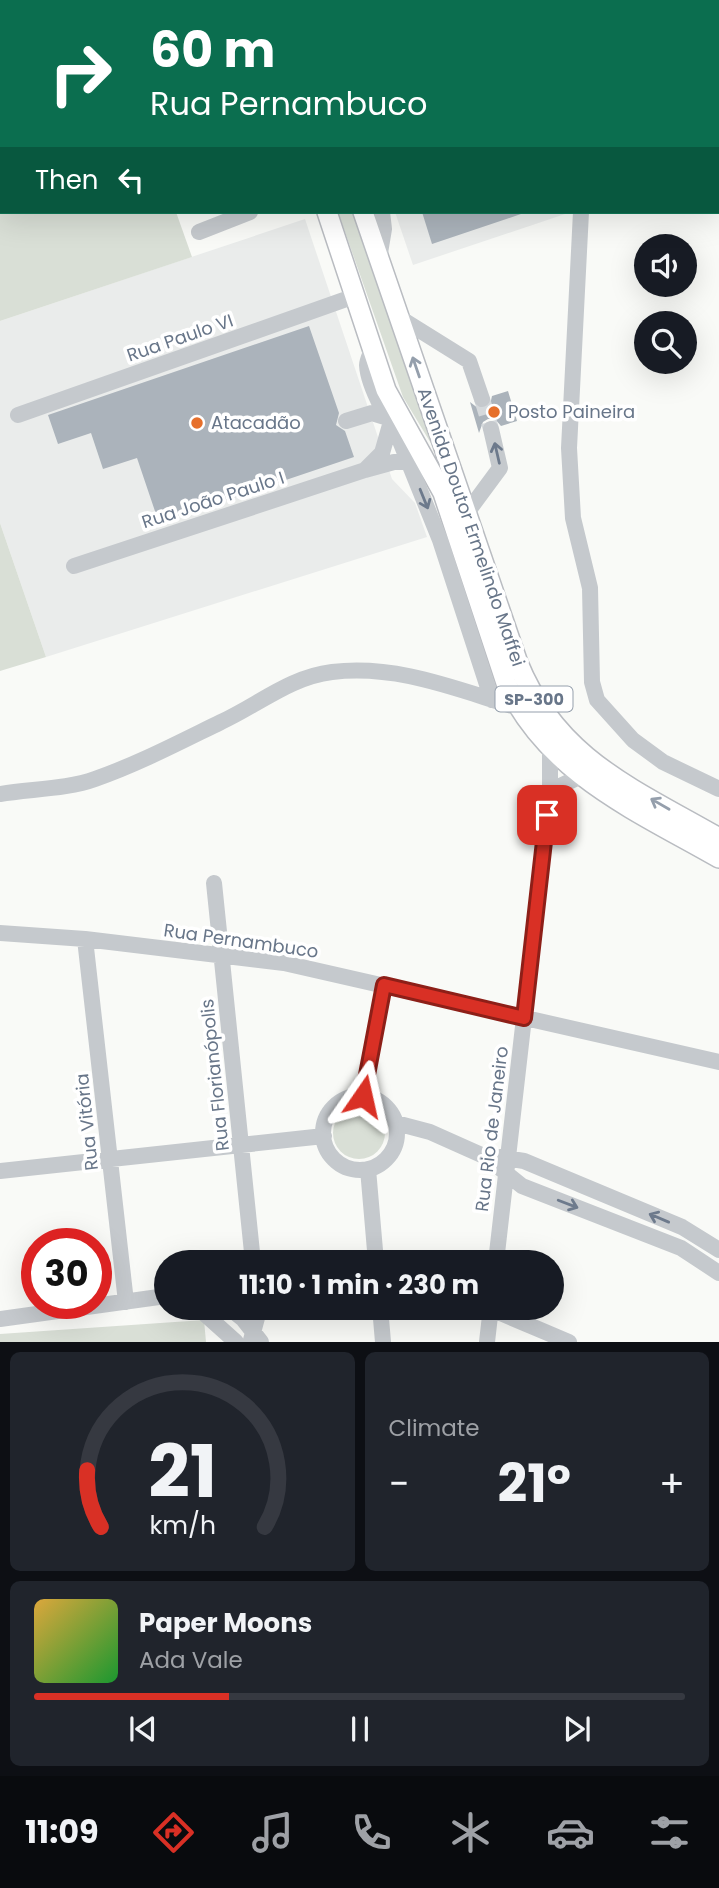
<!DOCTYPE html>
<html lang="en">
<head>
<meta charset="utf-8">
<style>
  body { margin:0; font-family:Poppins,sans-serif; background:#20242c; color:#f1f3f6; height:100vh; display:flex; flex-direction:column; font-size:26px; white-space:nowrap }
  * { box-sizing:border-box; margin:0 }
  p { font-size:23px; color:#9ea1a6 }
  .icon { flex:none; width:38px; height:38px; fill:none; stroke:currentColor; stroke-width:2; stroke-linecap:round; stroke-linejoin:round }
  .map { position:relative; height:1342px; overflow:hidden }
  .panel { display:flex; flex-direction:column; gap:10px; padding:10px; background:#0d0f14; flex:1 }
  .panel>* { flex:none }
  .top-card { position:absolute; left:0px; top:0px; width:719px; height:214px; box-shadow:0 7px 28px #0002; background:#0b6e4f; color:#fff; overflow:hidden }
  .buttons { position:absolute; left:634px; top:234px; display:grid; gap:14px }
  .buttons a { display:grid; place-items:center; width:63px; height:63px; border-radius:50%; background:#171b24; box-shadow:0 7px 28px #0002; font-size:35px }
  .speed { position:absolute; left:21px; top:1228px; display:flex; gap:14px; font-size:35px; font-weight:700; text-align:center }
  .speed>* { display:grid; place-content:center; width:91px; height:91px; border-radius:50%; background:#171b24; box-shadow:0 7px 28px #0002; line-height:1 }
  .speed .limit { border:10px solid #d22; background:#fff; color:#111 }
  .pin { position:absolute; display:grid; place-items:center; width:60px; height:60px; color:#fff; margin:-30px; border-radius:14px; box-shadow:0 4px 10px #0006 }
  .me { position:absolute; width:77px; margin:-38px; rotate:11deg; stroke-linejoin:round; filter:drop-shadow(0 0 5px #0008) }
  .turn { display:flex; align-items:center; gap:24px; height:147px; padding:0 35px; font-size:32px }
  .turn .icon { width:91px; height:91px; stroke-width:2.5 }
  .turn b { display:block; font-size:49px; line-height:60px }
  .then { display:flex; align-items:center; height:66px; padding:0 35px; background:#0003; gap:14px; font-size:26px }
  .big { font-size:52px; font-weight:700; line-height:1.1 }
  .panel .card { flex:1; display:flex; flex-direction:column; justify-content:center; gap:10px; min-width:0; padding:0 24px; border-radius:10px; background:#20242c }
  .panel .dial { align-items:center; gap:0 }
  .dial svg { height:182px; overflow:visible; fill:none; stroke:#363941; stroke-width:7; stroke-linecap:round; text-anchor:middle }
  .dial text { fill:#f1f3f6; stroke:none }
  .song { display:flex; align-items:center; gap:21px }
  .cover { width:84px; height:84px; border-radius:10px; background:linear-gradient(135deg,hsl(40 70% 55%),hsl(130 70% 35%)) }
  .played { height:7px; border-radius:4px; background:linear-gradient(90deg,#d93025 30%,#363941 30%) }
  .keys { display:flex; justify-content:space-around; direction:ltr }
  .heat { display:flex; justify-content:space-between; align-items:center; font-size:38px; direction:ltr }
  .panel .tiles { flex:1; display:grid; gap:10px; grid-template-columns:1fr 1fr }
  .card:last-child { grid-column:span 2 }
  .trip { position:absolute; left:154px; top:1250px; width:410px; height:70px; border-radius:35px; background:#171b24; box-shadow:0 7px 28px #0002; font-weight:700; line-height:70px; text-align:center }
  .tabs { display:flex; height:112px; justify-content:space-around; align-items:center; background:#090b0e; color:#9ea1a6 }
  .tabs .icon { width:49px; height:49px }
  .tabs .selected { color:#d93025 }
  .tabs b { font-size:32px; color:#f1f3f6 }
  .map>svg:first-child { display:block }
  .built { fill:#eaeceb }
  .green { fill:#d9dfd6 }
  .building { fill:#abb3bb }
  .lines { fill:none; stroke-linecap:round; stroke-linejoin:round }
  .minor-tunnel { stroke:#d5d9dc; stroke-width:16; stroke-dasharray:16 8; stroke-linecap:butt }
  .major-casing { stroke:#b9bcc1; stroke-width:22 }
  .minor { stroke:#c5c9cd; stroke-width:16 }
  .major { stroke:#fff; stroke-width:19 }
  .oneway { stroke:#959fac }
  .oneway2 { stroke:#6d7a8c }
  .route-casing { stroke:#8d1f18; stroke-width:18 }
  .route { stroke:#d93025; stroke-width:12 }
  .poi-dot { fill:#e66f2b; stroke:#fff; stroke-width:2.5 }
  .labels { text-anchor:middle; stroke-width:7; stroke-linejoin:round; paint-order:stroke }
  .shield { fill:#fff; stroke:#959fac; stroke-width:2 }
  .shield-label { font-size:16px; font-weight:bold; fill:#687689 }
  .street-label { font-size:18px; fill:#687689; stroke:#fff }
  .poi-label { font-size:18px; fill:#687689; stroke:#fff; text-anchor:start }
</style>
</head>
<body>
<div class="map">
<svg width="719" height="1342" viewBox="0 0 719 1342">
  <rect width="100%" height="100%" fill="#f9faf7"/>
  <path class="built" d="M 395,212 L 571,212 L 413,265 Z
    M 305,219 L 392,479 L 415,503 L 427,537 L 46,657 L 0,523 L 0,321 Z"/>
  <path class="green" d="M 0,0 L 195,0 L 2,2 L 0,82 Z
    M 0,133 L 2,212 L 176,212 L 192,257 L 0,321 Z
    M 338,212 L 356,212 L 441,460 L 403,397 Z
    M 0,523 L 46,657 L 0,671 Z
    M333 1133a26 26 0 1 1 52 0a26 26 0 1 1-52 0Z
    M 204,1320 L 206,1342 L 0,1342 L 0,1334 Z"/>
  <path class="building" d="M 422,212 L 521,212 L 521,214 L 432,244 Z
    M 309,326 L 339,413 L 336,425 L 345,431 L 354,457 L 159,523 L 137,458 L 103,469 L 91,433 L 58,444 L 48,415 Z
    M 508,391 L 517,421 L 501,426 L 495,419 L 488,419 L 483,422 L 479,433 L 470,402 L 479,409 L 485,409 L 490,405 L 492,396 Z"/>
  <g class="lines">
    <path class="minor-tunnel" d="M 482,399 L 491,429"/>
    <defs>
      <path id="major" d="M 309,0 L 310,2
        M 213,2 L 213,0
        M 327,212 L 386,390 L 443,493 L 506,683 C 548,774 637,811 719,858
        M 363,212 L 518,663 C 557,759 634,789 719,838"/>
    </defs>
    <use href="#major" class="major-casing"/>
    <path class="minor" d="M 329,0 L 330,2
      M 640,2 L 642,0
      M 0,93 L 2,93
      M 0,118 L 2,117
      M 581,212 L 569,448 L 573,518 L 590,588 L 592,682 L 597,700 L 633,740 L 663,762 L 719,789
      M 199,232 L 250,212
      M 379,259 L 384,229 L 382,212
      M 400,318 L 469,361 L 482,399
      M 372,349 C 371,353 367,360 367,365 C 368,386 391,429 406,443
      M 18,415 L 355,296
      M 346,421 L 372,413 L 385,417
      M 398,436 L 440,540 L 492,700
      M 366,469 L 382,453 L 390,425
      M 466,514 L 500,468 L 491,429
      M 74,566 L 365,470 L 394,462 L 426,462
      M 550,791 L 581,776
      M 0,794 C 29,789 68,789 95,779 C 138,764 180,742 221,722 C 258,705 290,677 332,672 C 398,664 458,690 519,708
      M 214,883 L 253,1262
      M 0,933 L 85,939 L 284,963 L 719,1062
      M 85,939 L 126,1302
      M 363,1096 L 384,985
      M323 1133a37 37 0 1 1 74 0a37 37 0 1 1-74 0Z
      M 396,1123 L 430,1132 L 486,1157 L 522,1186 L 681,1248 L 719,1273
      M 500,1157 L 524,1161 L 682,1227 L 719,1250
      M 368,1169 L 376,1262
      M 0,1171 L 324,1136
      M 496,1262 L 550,791 L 550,750
      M 197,1307 L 236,1342
      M 228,1307 L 243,1319 L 261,1342
      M 380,1307 L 383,1342
      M 491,1309 L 569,1342
      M 0,1319 L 166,1296
      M 251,1340 L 260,1307
      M 487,1342 L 491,1307"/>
    <use href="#major" class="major"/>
  </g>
  <defs><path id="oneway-shaft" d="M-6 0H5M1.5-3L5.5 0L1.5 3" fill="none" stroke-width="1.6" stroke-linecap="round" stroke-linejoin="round" transform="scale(1.75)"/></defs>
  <g class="oneway">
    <use href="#oneway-shaft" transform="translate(416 367) rotate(-109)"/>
    <use href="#oneway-shaft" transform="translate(660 804) rotate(-150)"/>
  </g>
  <g class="oneway2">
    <use href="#oneway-shaft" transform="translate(497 453) rotate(-103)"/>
    <use href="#oneway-shaft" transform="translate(424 499) rotate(68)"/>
    <use href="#oneway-shaft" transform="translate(568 1204) rotate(21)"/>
    <use href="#oneway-shaft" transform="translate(659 1218) rotate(-157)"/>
  </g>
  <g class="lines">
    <defs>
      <path id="route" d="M 363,1096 L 384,985 L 524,1018 L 547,815"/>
    </defs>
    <use href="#route" class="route-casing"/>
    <use href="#route" class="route"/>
  </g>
  <g class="poi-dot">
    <circle cx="494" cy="412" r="7"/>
    <circle cx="197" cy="423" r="7"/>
  </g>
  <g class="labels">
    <rect class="shield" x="495.5" y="686.5" width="77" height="25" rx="5"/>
    <g class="shield-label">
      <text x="534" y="705">SP-300</text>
    </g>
    <g class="street-label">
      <text transform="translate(180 338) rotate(-19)" y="6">Rua Paulo VI</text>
      <text transform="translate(213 500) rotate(-18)" y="6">Rua João Paulo I</text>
      <text transform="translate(471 527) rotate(71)" y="6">Avenida Doutor Ermelindo Maffei</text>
      <text transform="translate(241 941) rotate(8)" y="6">Rua Pernambuco</text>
      <text transform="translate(215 1075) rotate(-96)" y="6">Rua Florianópolis</text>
      <text transform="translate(87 1122) rotate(-96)" y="6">Rua Vitória</text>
      <text transform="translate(492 1129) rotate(-83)" y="6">Rua Rio de Janeiro</text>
    </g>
    <g class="poi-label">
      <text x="508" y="418">Posto Paineira</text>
      <text x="211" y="429">Atacadão</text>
    </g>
  </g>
</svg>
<div class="buttons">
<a><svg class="icon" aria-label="sound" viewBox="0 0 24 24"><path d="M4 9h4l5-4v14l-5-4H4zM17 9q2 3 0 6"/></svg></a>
<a><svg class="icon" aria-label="search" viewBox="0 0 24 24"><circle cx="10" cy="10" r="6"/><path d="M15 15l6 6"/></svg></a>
</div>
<div class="speed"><div class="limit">30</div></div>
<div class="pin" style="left:547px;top:815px;background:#d93025"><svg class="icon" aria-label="arrive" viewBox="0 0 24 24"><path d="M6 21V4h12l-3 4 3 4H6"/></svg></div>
<svg class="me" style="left:363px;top:1096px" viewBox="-20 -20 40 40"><path d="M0-17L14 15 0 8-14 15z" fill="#d93025" stroke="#fff" stroke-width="4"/></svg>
<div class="trip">11:10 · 1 min · 230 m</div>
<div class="top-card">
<div class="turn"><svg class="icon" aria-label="right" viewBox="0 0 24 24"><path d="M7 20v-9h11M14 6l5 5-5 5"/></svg><div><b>60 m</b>Rua Pernambuco</div></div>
<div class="then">Then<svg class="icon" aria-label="left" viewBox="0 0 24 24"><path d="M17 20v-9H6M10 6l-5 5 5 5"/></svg></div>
</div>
</div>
<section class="panel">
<div class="tiles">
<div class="card dial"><svg viewBox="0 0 100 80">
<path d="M14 69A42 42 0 1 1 86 69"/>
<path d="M14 69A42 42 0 0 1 8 44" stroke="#d93025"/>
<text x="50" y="56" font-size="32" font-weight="700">21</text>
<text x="50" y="72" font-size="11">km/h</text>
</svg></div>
<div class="card"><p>Climate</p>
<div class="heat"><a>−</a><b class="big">21°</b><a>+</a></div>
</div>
<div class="card">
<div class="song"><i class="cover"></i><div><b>Paper Moons</b><p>Ada Vale</p></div></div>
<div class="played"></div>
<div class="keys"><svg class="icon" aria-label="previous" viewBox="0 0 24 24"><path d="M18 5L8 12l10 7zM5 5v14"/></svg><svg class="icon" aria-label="pause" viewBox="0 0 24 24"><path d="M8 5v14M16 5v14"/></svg><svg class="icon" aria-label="next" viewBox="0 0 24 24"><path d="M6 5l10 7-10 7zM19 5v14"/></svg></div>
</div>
</div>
</section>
<nav class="tabs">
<b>11:09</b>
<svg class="icon selected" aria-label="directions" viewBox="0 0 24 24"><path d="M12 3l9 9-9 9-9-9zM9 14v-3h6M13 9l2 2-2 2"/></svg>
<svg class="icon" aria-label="music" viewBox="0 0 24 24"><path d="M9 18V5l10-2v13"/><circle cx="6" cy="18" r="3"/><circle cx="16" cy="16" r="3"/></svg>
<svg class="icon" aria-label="phone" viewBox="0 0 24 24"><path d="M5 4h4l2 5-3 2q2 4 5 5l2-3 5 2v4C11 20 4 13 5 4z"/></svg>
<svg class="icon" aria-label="climate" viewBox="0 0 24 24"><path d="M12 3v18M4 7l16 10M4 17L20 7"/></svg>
<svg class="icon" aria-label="car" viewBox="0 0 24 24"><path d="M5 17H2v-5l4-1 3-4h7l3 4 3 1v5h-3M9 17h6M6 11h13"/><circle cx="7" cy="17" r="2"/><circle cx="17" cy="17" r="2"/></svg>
<svg class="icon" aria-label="filters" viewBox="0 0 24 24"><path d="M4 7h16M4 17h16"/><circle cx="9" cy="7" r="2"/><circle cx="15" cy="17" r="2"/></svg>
</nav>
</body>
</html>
